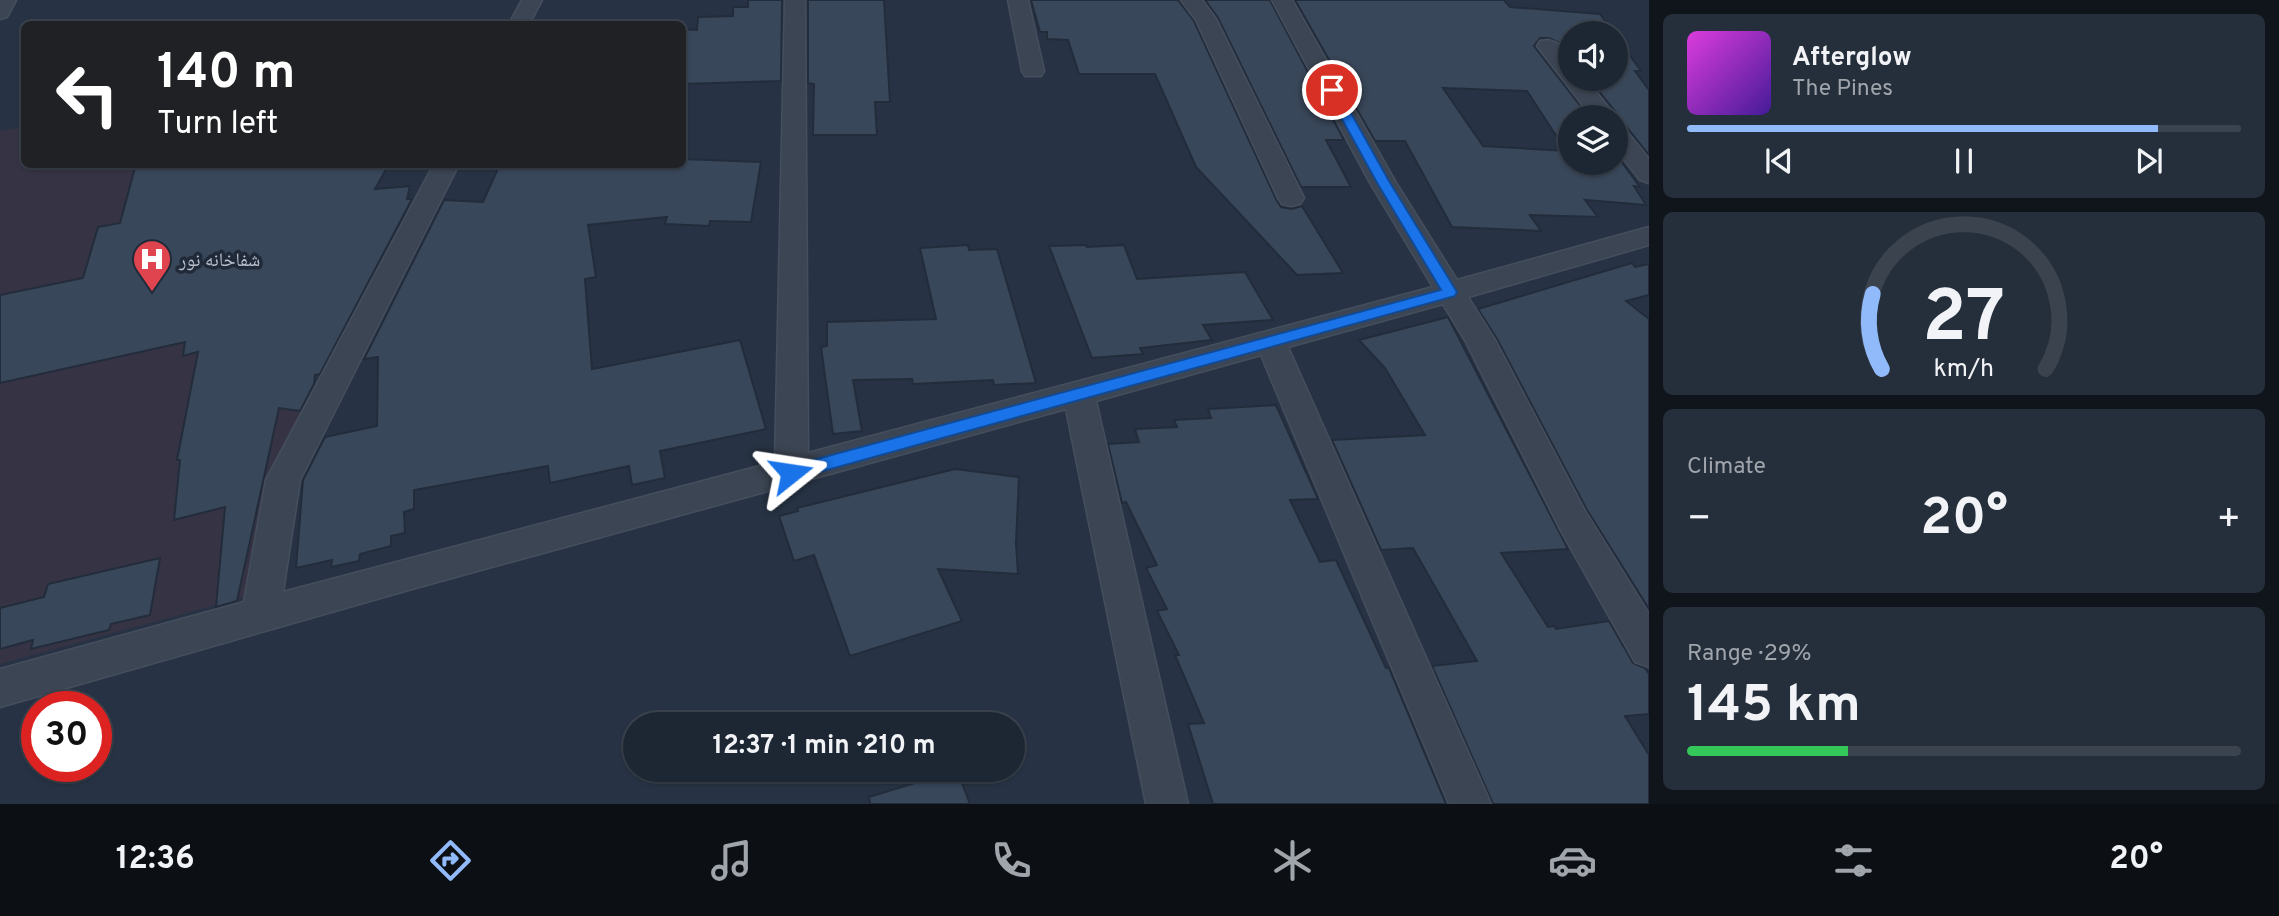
<!DOCTYPE html>
<html lang="en">
<head>
<meta charset="utf-8">
<style>
  body { margin:0; font-family:Overpass,"Noto Naskh Arabic",sans-serif; background:#252e3b; color:#f1f3f6; height:100vh; display:flex; flex-direction:column; font-size:26px; white-space:nowrap }
  * { box-sizing:border-box; margin:0 }
  p { font-size:23px; color:#a0a5ac }
  .icon { flex:none; width:38px; height:38px; fill:none; stroke:currentColor; stroke-width:2; stroke-linecap:round; stroke-linejoin:round }
  .map { position:relative; flex:1; overflow:hidden }
  .panel { display:flex; flex-direction:column; gap:14px; padding:14px; background:#10151c; width:630px }
  .panel>* { flex:none }
  .banner { position:absolute; left:21px; top:21px; width:665px; height:147px; border-radius:10px; box-shadow:0 2px 5px #0004,0 0 0 2px #3b434e; background:#202124; color:#fff; overflow:hidden }
  .tools { position:absolute; left:1558px; top:21px; display:grid; gap:14px }
  .tools a { display:grid; place-items:center; width:70px; height:70px; border-radius:50%; background:#1d2633; box-shadow:0 2px 5px #0004,0 0 0 2px #3b434e; font-size:35px }
  .speed { position:absolute; left:21px; top:691px; display:flex; gap:14px; font-size:35px; font-weight:700; text-align:center }
  .speed>* { display:grid; place-content:center; width:91px; height:91px; border-radius:50%; background:#1d2633; box-shadow:0 2px 5px #0004,0 0 0 2px #3b434e; line-height:1 }
  .speed .limit { border:10px solid #d22; background:#fff; color:#111 }
  .pin { position:absolute; display:grid; place-items:center; width:60px; height:60px; color:#fff; margin:-30px; border:4px solid #fff; border-radius:50%; box-shadow:0 2px 7px #0007 }
  .me { position:absolute; width:77px; margin:-38px; rotate:75deg; stroke-linejoin:round; filter:drop-shadow(0 0 5px #0008) }
  .turn { display:flex; align-items:center; gap:24px; height:147px; padding:0 21px; font-size:32px }
  .turn .icon { width:91px; height:91px; stroke-width:2.5 }
  .turn b { display:block; font-size:49px; line-height:60px }
  .big { font-size:52px; font-weight:700; line-height:1.1 }
  .panel .card { flex:1; display:flex; flex-direction:column; justify-content:center; gap:10px; min-width:0; padding:0 24px; border-radius:10px; background:#252e3b }
  .panel .dial { align-items:center; gap:0 }
  .dial svg { height:182px; overflow:visible; fill:none; stroke:#3b434e; stroke-width:7; stroke-linecap:round; text-anchor:middle }
  .dial text { fill:#f1f3f6; stroke:none }
  .song { display:flex; align-items:center; gap:21px }
  .cover { width:84px; height:84px; border-radius:10px; background:linear-gradient(135deg,hsl(300 70% 55%),hsl(260 70% 35%)) }
  .played { height:7px; border-radius:4px; background:linear-gradient(90deg,#91bafa 85%,#3b434e 85%) }
  .keys { display:flex; justify-content:space-around; direction:ltr }
  .heat { display:flex; justify-content:space-between; align-items:center; font-size:38px; direction:ltr }
  .charge { height:10px; border-radius:5px; background:linear-gradient(90deg,#34c759 29%,#3b434e 0) }
  .trip { position:absolute; left:623px; top:712px; width:402px; height:70px; border-radius:35px; background:#1d2633; box-shadow:0 2px 5px #0004,0 0 0 2px #3b434e; font-weight:700; line-height:70px; text-align:center }
  .tabs { display:flex; height:112px; justify-content:space-around; align-items:center; background:#0c0f14; color:#a0a5ac }
  .tabs .icon { width:49px; height:49px }
  .tabs .active { color:#91bafa }
  .tabs b { font-size:32px; color:#f1f3f6 }
  main { display:flex; flex:1; min-height:0 }
  .map>svg:first-child { display:block }
  .medical { fill:#363444 }
  .building { fill:#39475a; stroke:#222c3b; stroke-width:2; fill-rule:evenodd }
  .lines { fill:none; stroke-linecap:round; stroke-linejoin:round }
  .minor-casing { stroke:#454e5d; stroke-width:3 }
  .minor { fill:#3c4553; fill-rule:evenodd }
  .route { fill:#1a73e8; stroke:#114b97; stroke-width:2 }
  .labels { text-anchor:middle; stroke-width:7; stroke-linejoin:round; paint-order:stroke }
  .poi-label { font-size:19px; fill:#b9c1cd; stroke:#202a39; text-anchor:start }
</style>
</head>
<body>
<main>
<div class="map">
<svg width="1649" height="804" viewBox="0 0 1649 804">
  <rect width="100%" height="100%" fill="#273344"/>
  <path class="medical" d="M 24,127 L 24,164 L 306,165 L 302,421 L 245,597 L 0,664 L 0,131 Z"/>
  <path class="building" d="M 748,0 L 782,0 L 781,81 L 682,84 L 682,29 L 697,30 L 698,17 L 733,16 L 733,7 L 748,7 Z
    M 808,0 L 884,0 L 890,102 L 875,102 L 877,135 L 813,135 L 814,84 L 808,83 Z
    M 1031,0 L 1178,0 L 1194,21 L 1276,199 L 1281,207 L 1292,209 L 1302,206 L 1343,273 L 1297,275 L 1196,167 L 1155,74 L 1079,74 L 1068,40 L 1047,39 L 1047,32 L 1040,32 Z
    M 1205,0 L 1270,0 L 1344,140 L 1326,140 L 1351,187 L 1301,187 L 1218,18 Z
    M 1295,0 L 1504,0 L 1510,7 L 1600,14 L 1614,33 L 1570,33 L 1570,57 L 1561,44 L 1549,38 L 1540,38 L 1534,46 L 1589,117 L 1570,117 L 1570,163 L 1615,163 L 1615,153 L 1640,187 L 1634,186 L 1646,205 L 1585,200 L 1598,217 L 1530,215 L 1541,231 L 1452,227 L 1405,141 L 1375,141 ZM 1443,88 L 1527,91 L 1566,151 L 1483,146 Z
    M 1615,35 L 1641,71 L 1635,71 L 1649,90 L 1649,155 L 1625,125 L 1615,123 L 1618,115 L 1589,79 L 1615,79 Z
    M 682,159 L 761,162 L 751,222 L 710,221 L 709,226 L 665,224 L 667,217 L 588,225 L 596,277 L 585,279 L 592,369 L 740,340 L 766,429 L 660,451 L 665,478 L 632,485 L 629,466 L 550,483 L 548,466 L 414,490 L 414,509 L 404,512 L 405,533 L 391,536 L 391,546 L 360,554 L 359,561 L 331,567 L 332,560 L 296,568 L 303,480 L 325,437 L 377,426 L 378,357 L 364,359 L 444,200 L 483,202 L 500,164 L 682,164 Z
    M 136,164 L 389,164 L 375,189 L 410,186 L 407,199 L 412,199 L 320,374 L 315,375 L 314,384 L 300,411 L 279,408 L 237,601 L 216,607 L 225,507 L 174,520 L 180,460 L 177,460 L 198,352 L 183,356 L 185,342 L 0,383 L 0,295 L 83,278 L 98,227 L 120,223 Z
    M 968,245 L 969,250 L 997,249 L 1036,383 L 994,385 L 993,380 L 913,384 L 912,379 L 853,380 L 862,431 L 833,434 L 821,347 L 827,346 L 827,322 L 936,319 L 920,248 Z
    M 1086,245 L 1087,247 L 1124,245 L 1137,279 L 1245,272 L 1273,320 L 1203,325 L 1212,340 L 1140,348 L 1143,354 L 1092,358 L 1049,246 Z
    M 1632,263 L 1635,267 L 1649,264 L 1649,295 L 1626,301 L 1649,319 L 1649,609 L 1587,510 L 1497,339 L 1478,309 Z
    M 1448,317 L 1568,549 L 1501,553 L 1548,627 L 1554,626 L 1556,629 L 1609,621 L 1633,663 L 1645,668 L 1649,674 L 1649,714 L 1625,716 L 1649,755 L 1649,804 L 1493,804 L 1432,666 L 1477,661 L 1413,548 L 1381,550 L 1332,440 L 1425,435 L 1385,368 L 1359,340 Z
    M 1276,405 L 1318,499 L 1290,500 L 1320,562 L 1336,560 L 1386,668 L 1389,668 L 1446,804 L 1213,804 L 1188,724 L 1204,723 L 1175,655 L 1179,655 L 1157,611 L 1167,609 L 1146,568 L 1157,565 L 1126,502 L 1122,503 L 1108,444 L 1139,442 L 1135,429 L 1177,427 L 1174,420 L 1211,418 L 1208,409 Z
    M 955,469 L 1019,477 L 1016,543 L 1018,574 L 938,569 L 962,621 L 850,656 L 814,555 L 794,561 L 779,516 L 798,511 L 797,508 Z
    M 160,558 L 150,615 L 111,624 L 109,630 L 31,649 L 33,640 L 0,649 L 0,608 L 44,597 L 48,584 Z
    M 957,770 L 970,804 L 870,804 L 869,797 Z"/>
  <g class="lines">
    <defs>
      <path id="minor" d="M 0,0 L 16,0 L 7,17 L 0,19 Z
        M 522,0 L 542,0 L 529,24 L 509,24 Z
        M 785,0 L 805,0 L 808,453 L 1433,287 L 1369,181 L 1272,0 L 1292,0 L 1395,181 L 1457,280 L 1649,227 L 1649,245 L 1468,297 L 1495,340 L 1585,511 L 1649,614 L 1649,667 L 1635,662 L 1561,531 L 1466,342 L 1443,304 L 1288,347 L 1491,804 L 1449,804 L 1261,355 L 1096,401 L 1188,804 L 1146,804 L 1066,409 L 412,589 L 0,707 L 0,669 L 244,602 L 266,480 L 434,164 L 459,164 L 300,480 L 283,592 L 775,462 Z
        M 1008,0 L 1028,0 L 1044,71 L 1041,76 L 1025,76 L 1022,71 Z
        M 1181,0 L 1202,0 L 1216,19 L 1304,198 L 1300,204 L 1291,206 L 1282,204 L 1278,198 L 1196,20 Z
        M 1548,40 C 1567,44 1570,62 1570,79 L 1586,79 L 1612,112 L 1616,117 L 1615,118 L 1592,117 L 1537,46 L 1540,41 Z
        M 1615,125 L 1623,127 L 1649,159 L 1649,183 L 1640,180 L 1615,148 Z"/>
    </defs>
    <use href="#minor" class="minor-casing"/>
    <use href="#minor" class="minor"/>
  </g>
  <path class="route" d="M 1332,87 L 1338,90 L 1389,181 L 1457,292 L 1455,296 L 791,480 L 785,478 L 783,473 L 785,468 L 791,466 L 1441,290 L 1376,181 L 1326,90 Z"/>
  <defs>
    <symbol id="hospital-pin" viewBox="-11 -11 22 30"><path d="M0 17L-7.5 6A9.5 9.5 0 1 1 7.5 6Z" fill="#e0444e" stroke="#202a39"/><path d="M-5-5h3v3.5h4V-5h3V5h-3V1.5h-4V5h-3Z" fill="#fff"/></symbol>
  </defs>
  <g fill-rule="evenodd">
    <use href="#hospital-pin" x="130" y="237" width="44" height="60"/>
  </g>
  <g class="labels">
    <g class="poi-label">
      <text x="179" y="266">شفاخانه نور</text>
    </g>
  </g>
</svg>
<div class="tools">
<a><svg class="icon" aria-label="sound" viewBox="0 0 24 24"><path d="M4 9h4l5-4v14l-5-4H4zM17 9q2 3 0 6"/></svg></a>
<a><svg class="icon" aria-label="layers" viewBox="0 0 24 24"><path d="M12 4l9 5-9 5-9-5zM3 14l9 5 9-5"/></svg></a>
</div>
<div class="speed"><div class="limit">30</div></div>
<div class="pin" style="left:1332px;top:90px;background:#d93025"><svg class="icon" aria-label="arrive" viewBox="0 0 24 24"><path d="M6 21V4h12l-3 4 3 4H6"/></svg></div>
<svg class="me" style="left:791px;top:473px" viewBox="-20 -20 40 40"><path d="M0-17L14 15 0 8-14 15z" fill="#1a73e8" stroke="#fff" stroke-width="4"/></svg>
<div class="trip">12:37 · 1 min · 210 m</div>
<div class="banner">
<div class="turn"><svg class="icon" aria-label="left" viewBox="0 0 24 24"><path d="M17 20v-9H6M10 6l-5 5 5 5"/></svg><div><b>140 m</b>Turn left</div></div>
</div>
</div>
<section class="panel">
<div class="card">
<div class="song"><i class="cover"></i><div><b>Afterglow</b><p>The Pines</p></div></div>
<div class="played"></div>
<div class="keys"><svg class="icon" aria-label="previous" viewBox="0 0 24 24"><path d="M18 5L8 12l10 7zM5 5v14"/></svg><svg class="icon" aria-label="pause" viewBox="0 0 24 24"><path d="M8 5v14M16 5v14"/></svg><svg class="icon" aria-label="next" viewBox="0 0 24 24"><path d="M6 5l10 7-10 7zM19 5v14"/></svg></div>
</div>
<div class="card dial"><svg viewBox="0 0 100 80">
<path d="M14 69A42 42 0 1 1 86 69"/>
<path d="M14 69A42 42 0 0 1 10 36" stroke="#91bafa"/>
<text x="50" y="56" font-size="32" font-weight="700">27</text>
<text x="50" y="72" font-size="11">km/h</text>
</svg></div>
<div class="card"><p>Climate</p>
<div class="heat"><a>−</a><b class="big">20°</b><a>+</a></div>
</div>
<div class="card"><p>Range · 29%</p><b class="big">145 km</b><div class="charge"></div></div>
</section>
</main>
<nav class="tabs">
<b>12:36</b>
<svg class="icon active" aria-label="directions" viewBox="0 0 24 24"><path d="M12 3l9 9-9 9-9-9zM9 14v-3h6M13 9l2 2-2 2"/></svg>
<svg class="icon" aria-label="music" viewBox="0 0 24 24"><path d="M9 18V5l10-2v13"/><circle cx="6" cy="18" r="3"/><circle cx="16" cy="16" r="3"/></svg>
<svg class="icon" aria-label="phone" viewBox="0 0 24 24"><path d="M5 4h4l2 5-3 2q2 4 5 5l2-3 5 2v4C11 20 4 13 5 4z"/></svg>
<svg class="icon" aria-label="climate" viewBox="0 0 24 24"><path d="M12 3v18M4 7l16 10M4 17L20 7"/></svg>
<svg class="icon" aria-label="car" viewBox="0 0 24 24"><path d="M5 17H2v-5l4-1 3-4h7l3 4 3 1v5h-3M9 17h6M6 11h13"/><circle cx="7" cy="17" r="2"/><circle cx="17" cy="17" r="2"/></svg>
<svg class="icon" aria-label="filters" viewBox="0 0 24 24"><path d="M4 7h16M4 17h16"/><circle cx="9" cy="7" r="2"/><circle cx="15" cy="17" r="2"/></svg>
<b>20°</b>
</nav>
</body>
</html>
